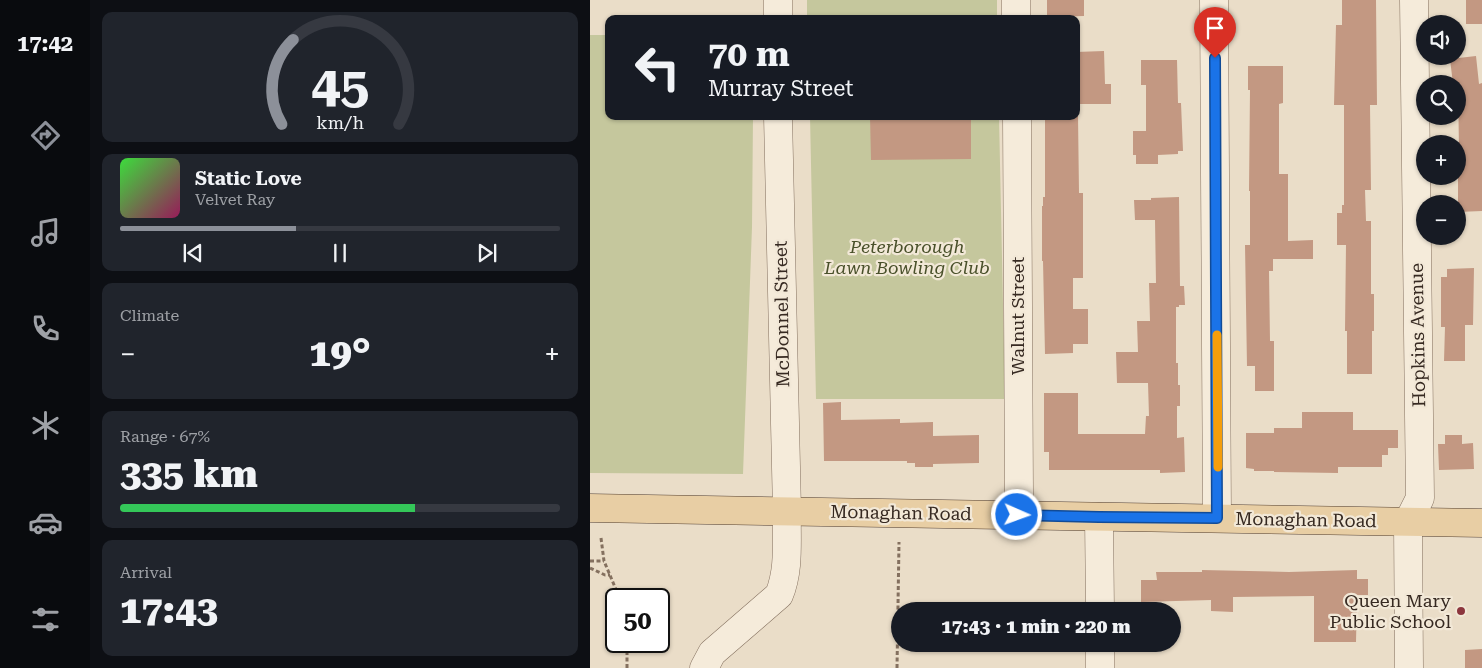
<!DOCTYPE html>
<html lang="en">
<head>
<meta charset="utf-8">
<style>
  body { margin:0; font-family:"Roboto Serif",serif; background:#20242c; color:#f1f3f6; height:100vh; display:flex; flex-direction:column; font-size:19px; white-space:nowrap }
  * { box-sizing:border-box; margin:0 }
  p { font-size:16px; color:#9ea1a6 }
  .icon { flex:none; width:28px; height:28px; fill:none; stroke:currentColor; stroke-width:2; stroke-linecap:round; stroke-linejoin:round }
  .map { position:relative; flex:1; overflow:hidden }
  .side { display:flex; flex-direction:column; gap:12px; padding:12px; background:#0d0f14; width:500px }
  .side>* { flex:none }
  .banner { position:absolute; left:15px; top:15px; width:475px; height:105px; border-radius:10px; box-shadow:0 1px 4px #0004; background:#171b24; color:#f1f3f6; overflow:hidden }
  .fabs { position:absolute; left:826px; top:15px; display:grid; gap:10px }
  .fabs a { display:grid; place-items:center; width:50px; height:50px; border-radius:50%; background:#171b24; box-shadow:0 1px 4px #0004; font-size:25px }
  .speed { position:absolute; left:15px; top:588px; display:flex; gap:10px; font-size:25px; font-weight:700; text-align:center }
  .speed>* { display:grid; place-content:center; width:65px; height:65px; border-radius:50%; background:#171b24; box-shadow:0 1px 4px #0004; line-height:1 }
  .speed .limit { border:2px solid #111; border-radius:8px; background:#fff; color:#111 }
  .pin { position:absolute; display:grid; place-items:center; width:42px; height:42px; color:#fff; margin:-51px -21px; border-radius:50% 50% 50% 0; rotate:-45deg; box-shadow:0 0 5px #0007 }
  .pin .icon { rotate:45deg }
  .me { position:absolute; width:55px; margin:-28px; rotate:92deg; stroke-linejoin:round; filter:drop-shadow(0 0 4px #0008) }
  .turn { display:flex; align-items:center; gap:18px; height:105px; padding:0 20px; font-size:22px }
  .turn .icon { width:65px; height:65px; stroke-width:2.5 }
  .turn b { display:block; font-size:35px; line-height:42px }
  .big { font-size:38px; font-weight:800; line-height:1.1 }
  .side .widget { flex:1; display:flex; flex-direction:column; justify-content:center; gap:8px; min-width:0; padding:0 18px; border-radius:10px; background:#20242c }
  .side .dial { align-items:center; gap:0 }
  .dial svg { height:130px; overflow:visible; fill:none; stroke:#363941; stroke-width:7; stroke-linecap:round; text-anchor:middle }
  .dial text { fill:#f1f3f6; stroke:none }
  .song { display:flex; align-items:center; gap:15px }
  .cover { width:60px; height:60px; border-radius:8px; background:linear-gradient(135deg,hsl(120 70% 55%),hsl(330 70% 35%)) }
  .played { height:5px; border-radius:2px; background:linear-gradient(90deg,#8c9099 40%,#363941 40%) }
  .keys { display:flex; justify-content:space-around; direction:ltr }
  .heat { display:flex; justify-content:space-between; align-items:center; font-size:28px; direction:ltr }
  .charge { height:8px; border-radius:4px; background:linear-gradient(90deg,#34c759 67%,#363941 0) }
  .trip { position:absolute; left:301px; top:602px; width:290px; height:50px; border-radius:25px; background:#171b24; box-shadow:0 1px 4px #0004; font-weight:800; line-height:50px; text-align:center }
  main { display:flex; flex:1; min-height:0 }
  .tabs { display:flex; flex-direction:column; width:90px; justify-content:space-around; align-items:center; background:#090b0e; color:#9ea1a6 }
  .tabs .icon { width:35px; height:35px }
  .tabs .current { color:#8c9099 }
  .tabs b { font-size:22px; color:#f1f3f6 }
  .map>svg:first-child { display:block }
  .green { fill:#c5c79d }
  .building { fill:#c39882 }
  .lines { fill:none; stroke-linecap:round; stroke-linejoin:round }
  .minor-casing { stroke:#84705f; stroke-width:29 }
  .major-casing { stroke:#523f32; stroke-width:29 }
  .path { stroke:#84705f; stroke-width:3; stroke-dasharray:4 2.5; stroke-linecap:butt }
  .minor { stroke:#f5ebda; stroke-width:28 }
  .major { stroke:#e8cea4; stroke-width:28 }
  .route-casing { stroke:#114b97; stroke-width:12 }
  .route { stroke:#1a73e8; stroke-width:9 }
  .slow { stroke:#f59e0b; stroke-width:9 }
  .poi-dot { fill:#8c363d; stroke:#f2e8d7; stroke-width:2 }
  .labels { text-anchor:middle; stroke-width:4.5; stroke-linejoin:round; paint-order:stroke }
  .park-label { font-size:18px; font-style:italic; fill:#49502a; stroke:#f2e8d7 }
  .street-label { font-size:18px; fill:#362921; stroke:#f2e8d7 }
  .poi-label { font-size:18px; fill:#362921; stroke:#f2e8d7; text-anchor:end }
</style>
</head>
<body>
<main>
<nav class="tabs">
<b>17:42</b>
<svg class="icon current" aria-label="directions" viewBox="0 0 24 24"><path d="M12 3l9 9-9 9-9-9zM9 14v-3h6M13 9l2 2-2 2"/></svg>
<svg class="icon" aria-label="music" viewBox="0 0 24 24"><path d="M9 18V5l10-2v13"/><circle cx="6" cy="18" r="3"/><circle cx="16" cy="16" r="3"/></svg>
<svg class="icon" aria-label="phone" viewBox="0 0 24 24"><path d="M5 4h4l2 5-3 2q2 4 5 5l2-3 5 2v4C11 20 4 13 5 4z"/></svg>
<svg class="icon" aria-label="climate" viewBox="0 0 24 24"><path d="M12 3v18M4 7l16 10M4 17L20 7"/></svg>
<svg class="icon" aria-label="car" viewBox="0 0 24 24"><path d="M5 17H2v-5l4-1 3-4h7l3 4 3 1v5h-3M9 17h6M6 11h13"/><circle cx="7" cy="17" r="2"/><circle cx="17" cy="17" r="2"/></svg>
<svg class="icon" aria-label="filters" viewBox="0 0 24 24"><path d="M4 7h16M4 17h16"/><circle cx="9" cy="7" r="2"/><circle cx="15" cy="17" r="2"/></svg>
</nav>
<section class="side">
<div class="widget dial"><svg viewBox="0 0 100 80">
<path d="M14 69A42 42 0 1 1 86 69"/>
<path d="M14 69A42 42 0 0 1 21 17" stroke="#8c9099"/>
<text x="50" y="56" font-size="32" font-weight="700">45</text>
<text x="50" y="72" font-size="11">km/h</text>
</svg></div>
<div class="widget">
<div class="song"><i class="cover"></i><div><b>Static Love</b><p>Velvet Ray</p></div></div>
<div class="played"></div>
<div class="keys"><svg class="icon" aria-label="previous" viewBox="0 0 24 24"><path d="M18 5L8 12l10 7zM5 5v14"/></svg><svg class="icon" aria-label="pause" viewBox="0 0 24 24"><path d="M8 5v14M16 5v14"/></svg><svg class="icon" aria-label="next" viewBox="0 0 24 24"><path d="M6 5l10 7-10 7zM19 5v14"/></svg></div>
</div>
<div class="widget"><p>Climate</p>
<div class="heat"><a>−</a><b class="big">19°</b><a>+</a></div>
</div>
<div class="widget"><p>Range · 67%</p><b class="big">335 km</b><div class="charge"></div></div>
<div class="widget"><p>Arrival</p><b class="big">17:43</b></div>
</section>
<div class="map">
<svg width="892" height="668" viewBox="0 0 892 668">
  <rect width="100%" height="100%" fill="#eaddc8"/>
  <path class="green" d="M 217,0 L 407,0 L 407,19 L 217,19 Z
    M 0,35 L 19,35 L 19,116 L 163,116 L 162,227 L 153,474 L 0,473 Z
    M 220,116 L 409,116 L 415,399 L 226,399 Z"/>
  <path class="building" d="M 457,0 L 494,0 L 494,16 L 457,17 Z
    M 752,0 L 786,0 L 787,105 L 780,105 L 781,190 L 775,190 L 776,221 L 781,221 L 781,294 L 784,294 L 784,331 L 782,331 L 782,374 L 757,374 L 757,331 L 755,331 L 756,245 L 747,245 L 747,213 L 752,213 L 752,205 L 754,205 L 754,105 L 744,105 L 746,25 L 752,25 Z
    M 876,0 L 892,0 L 892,24 L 876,24 Z
    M 514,51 L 515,84 L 521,84 L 521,104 L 486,104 L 486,52 Z
    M 886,56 L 889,84 L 892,83 L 892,211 L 868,212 L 868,151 L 869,151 L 868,84 L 863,84 L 860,59 Z
    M 551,60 L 587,60 L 588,103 L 591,103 L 593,151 L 588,151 L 588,154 L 568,155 L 568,164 L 546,164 L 546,155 L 543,155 L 543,131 L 556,131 L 556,85 L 551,85 Z
    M 658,66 L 693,66 L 693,103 L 689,104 L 689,174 L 698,174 L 698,241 L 723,240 L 723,259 L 683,259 L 683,271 L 679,271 L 680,341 L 684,341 L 684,391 L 665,391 L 665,366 L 657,366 L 655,245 L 660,245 L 660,191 L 659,191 L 660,90 L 658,90 Z
    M 280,116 L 381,116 L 381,159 L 281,160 Z
    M 455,116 L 488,116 L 489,193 L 493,193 L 493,278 L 483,278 L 483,309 L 498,309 L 498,344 L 483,344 L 483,353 L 455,354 L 453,261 L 452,261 L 452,206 L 453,206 L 453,197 L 455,197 Z
    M 589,197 L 590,286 L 594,286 L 595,305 L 589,305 L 589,307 L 586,307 L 586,363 L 588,363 L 588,385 L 590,385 L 590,406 L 587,406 L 587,438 L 594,437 L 595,472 L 570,473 L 570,470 L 459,470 L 459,452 L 454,452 L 454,393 L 488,393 L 488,434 L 555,434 L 556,416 L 559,416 L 558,383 L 527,383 L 526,352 L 548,352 L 547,321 L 560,321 L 559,283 L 566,283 L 565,220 L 545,220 L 544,200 L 561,200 L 561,198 Z
    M 884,268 L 883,325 L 875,325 L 875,361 L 854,361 L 855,327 L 851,327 L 851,277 L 857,277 L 857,269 Z
    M 251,402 L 251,420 L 310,419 L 310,423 L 343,422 L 343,436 L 389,435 L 389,463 L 343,464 L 343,467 L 325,467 L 325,463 L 317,463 L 317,461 L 234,461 L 233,403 Z
    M 712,412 L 763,412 L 763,430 L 808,430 L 808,448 L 798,448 L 798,455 L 792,455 L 792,467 L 748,467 L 748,473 L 684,472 L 684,471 L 664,471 L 664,469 L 656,468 L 656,433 L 684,433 L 684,428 L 712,428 Z
    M 855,435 L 872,435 L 872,444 L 883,443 L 884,469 L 849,470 L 848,444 L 855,444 Z
    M 612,570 L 699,572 L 767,570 L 767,579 L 778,579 L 778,595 L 767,595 L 766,642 L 724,642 L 724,596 L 643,597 L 643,612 L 621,611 L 621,600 L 551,602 L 551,580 L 567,580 L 566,572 L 612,572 Z
    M 892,649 L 892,668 L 875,668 L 875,650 Z"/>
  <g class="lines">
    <defs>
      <path id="minor" d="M 188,0 L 188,19
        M 426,0 L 426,19
        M 624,0 L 627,518
        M 427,116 L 429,494 L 427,515
        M 509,517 L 510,611
        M 510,644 L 510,668
        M 114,668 L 122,653 L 189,595 C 200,569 196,539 197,511 L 188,116
        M 819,668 L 818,522 L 830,498 L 824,0"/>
      <path id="major" d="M 0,508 L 892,523"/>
    </defs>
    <use href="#minor" class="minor-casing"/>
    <use href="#major" class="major-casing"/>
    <path class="path" d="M 11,538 L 14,561 L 30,599
      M 0,561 L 14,561
      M 0,568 L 15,575 L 20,575
      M 37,668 L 37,641
      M 307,668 L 309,542"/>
    <use href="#minor" class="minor"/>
    <use href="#major" class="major"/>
  </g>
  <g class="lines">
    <defs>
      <path id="route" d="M 427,515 L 509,517 L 627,518 L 625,58"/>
    </defs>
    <use href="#route" class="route-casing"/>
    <use href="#route" class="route"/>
    <path class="slow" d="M 627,335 L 628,467"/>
  </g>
  <circle class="poi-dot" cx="871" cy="611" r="5"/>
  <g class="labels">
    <g class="park-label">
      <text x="317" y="253">Peterborough<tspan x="317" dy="21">Lawn Bowling Club</tspan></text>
    </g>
    <g class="street-label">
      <text transform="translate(192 314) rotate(-91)" y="6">McDonnel Street</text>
      <text transform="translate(428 316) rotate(-90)" y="6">Walnut Street</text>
      <text transform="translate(828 335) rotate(-91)" y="6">Hopkins Avenue</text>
      <text transform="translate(311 513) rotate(1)" y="6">Monaghan Road</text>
      <text transform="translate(716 520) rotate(1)" y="6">Monaghan Road</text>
    </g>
    <g class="poi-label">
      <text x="861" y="607">Queen Mary<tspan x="861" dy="21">Public School</tspan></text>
    </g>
  </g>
</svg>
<div class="fabs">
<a><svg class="icon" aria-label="sound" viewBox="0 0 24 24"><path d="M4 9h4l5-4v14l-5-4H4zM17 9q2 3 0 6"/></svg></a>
<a><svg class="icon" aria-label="search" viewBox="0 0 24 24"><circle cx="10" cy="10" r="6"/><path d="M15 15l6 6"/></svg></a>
<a>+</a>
<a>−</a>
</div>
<div class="speed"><div class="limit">50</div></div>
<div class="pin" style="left:625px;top:58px;background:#d93025"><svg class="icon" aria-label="arrive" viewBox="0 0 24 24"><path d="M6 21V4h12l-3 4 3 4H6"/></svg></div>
<svg class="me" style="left:427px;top:515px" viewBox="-20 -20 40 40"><circle r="17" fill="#1a73e8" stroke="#fff" stroke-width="3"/><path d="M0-11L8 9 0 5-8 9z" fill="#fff"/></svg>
<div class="trip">17:43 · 1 min · 220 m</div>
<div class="banner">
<div class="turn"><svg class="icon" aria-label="left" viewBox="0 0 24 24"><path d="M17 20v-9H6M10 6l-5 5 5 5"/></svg><div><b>70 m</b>Murray Street</div></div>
</div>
</div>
</main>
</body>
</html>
